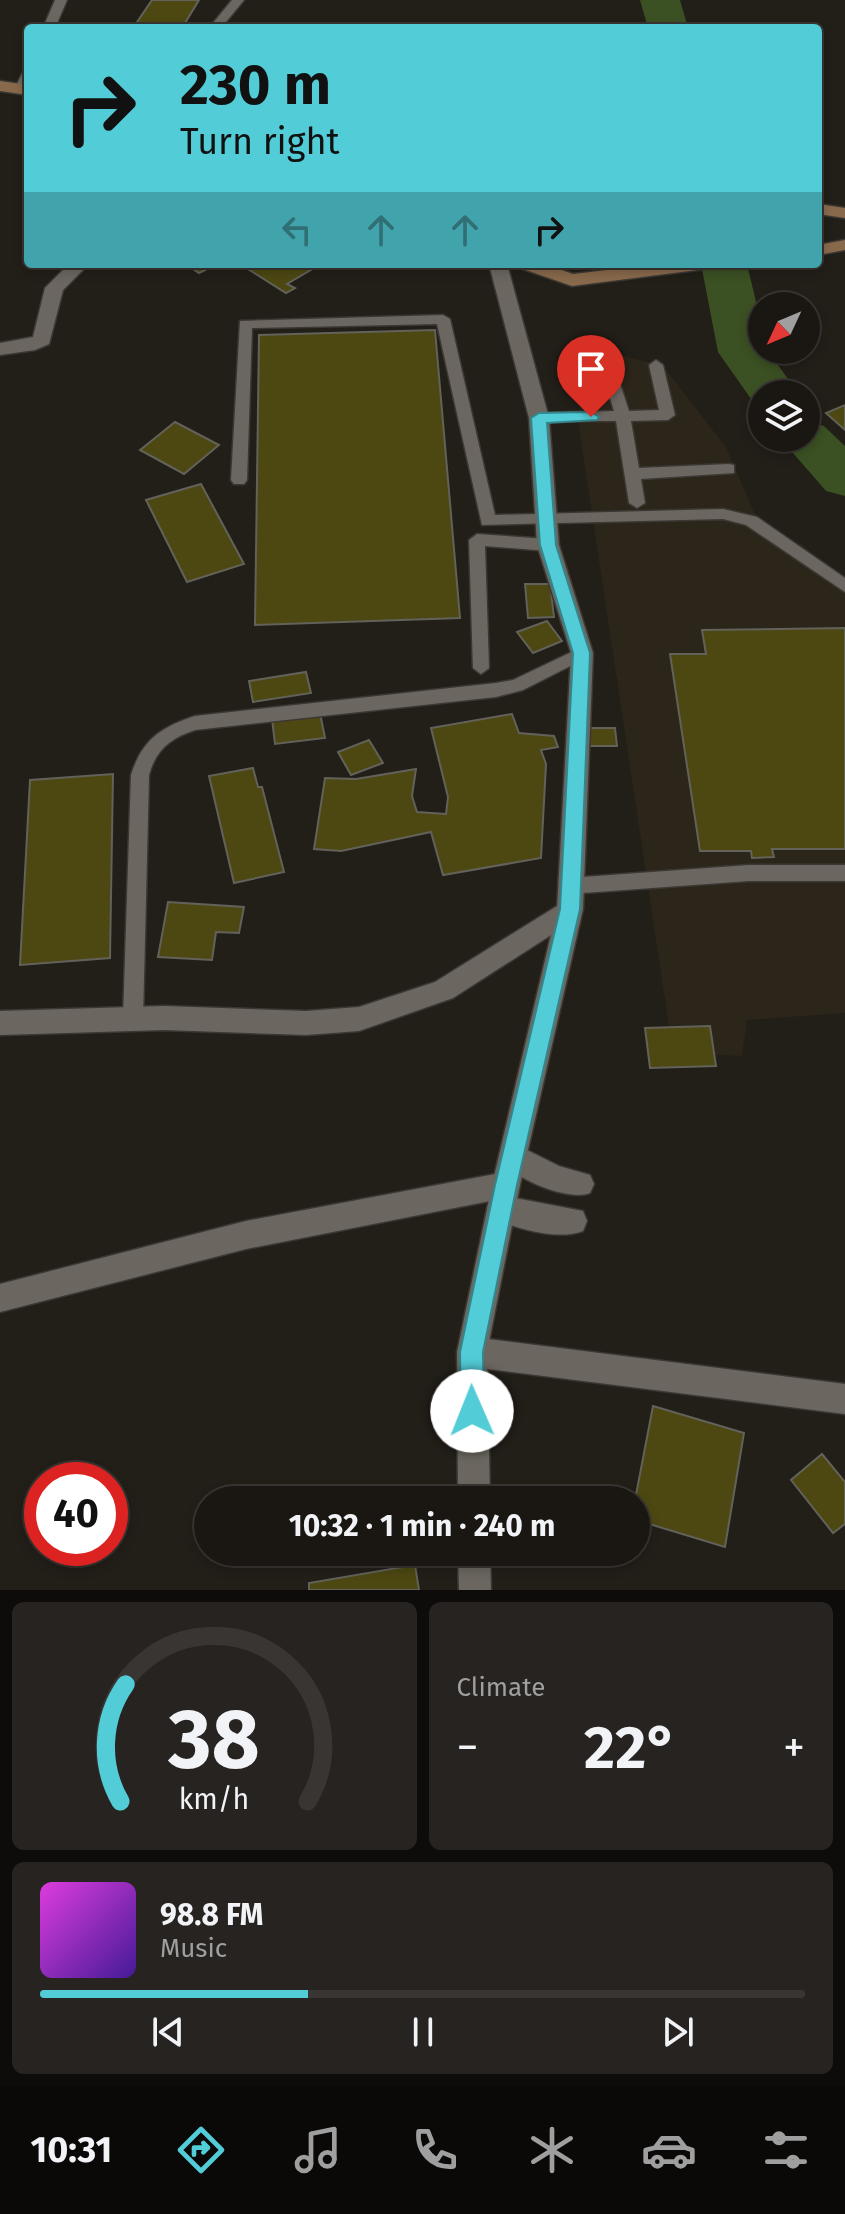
<!DOCTYPE html>
<html lang="en">
<head>
<meta charset="utf-8">
<style>
  body { margin:0; font-family:"Fira Sans",sans-serif; background:#272320; color:#f1f3f6; height:100vh; display:flex; flex-direction:column; font-size:30px; white-space:nowrap }
  * { box-sizing:border-box; margin:0 }
  p { font-size:26px; color:#9f9f9f }
  .icon { flex:none; width:44px; height:44px; fill:none; stroke:currentColor; stroke-width:2; stroke-linecap:round; stroke-linejoin:round }
  .map { position:relative; height:1590px; overflow:hidden }
  .drawer { display:flex; flex-direction:column; gap:12px; padding:12px; background:#0e0c0a; flex:1 }
  .drawer>* { flex:none }
  .guide { position:absolute; left:24px; top:24px; width:798px; height:244px; border-radius:8px; box-shadow:0 4px 12px #0003,0 0 0 2px #383532; background:#52ccd6; color:#111; overflow:hidden }
  .needle { width:52px; rotate:226deg }
  .buttons { position:absolute; left:748px; top:292px; display:grid; gap:16px }
  .buttons a { display:grid; place-items:center; width:72px; height:72px; border-radius:50%; background:#1a1612; box-shadow:0 4px 12px #0003,0 0 0 2px #383532; font-size:40px }
  .speed { position:absolute; left:24px; top:1462px; display:flex; gap:16px; font-size:40px; font-weight:700; text-align:center }
  .speed>* { display:grid; place-content:center; width:104px; height:104px; border-radius:50%; background:#1a1612; box-shadow:0 4px 12px #0003,0 0 0 2px #383532; line-height:1 }
  .speed .limit { border:12px solid #d22; background:#fff; color:#111 }
  .pin { position:absolute; display:grid; place-items:center; width:68px; height:68px; color:#fff; margin:-82px -34px; border-radius:50% 50% 50% 0; rotate:-45deg; box-shadow:0 0 8px #0007 }
  .pin .icon { rotate:45deg }
  .me { position:absolute; width:88px; margin:-44px; rotate:359deg; stroke-linejoin:round; filter:drop-shadow(0 0 6px #0008) }
  .turn { display:flex; align-items:center; gap:28px; height:168px; padding:0 24px; font-size:36px }
  .turn .icon { width:104px; height:104px; stroke-width:2.5 }
  .turn b { display:block; font-size:56px; line-height:68px }
  .lanes { display:flex; align-items:center; height:76px; padding:0 24px; background:#0003; justify-content:center; gap:40px; direction:ltr }
  .lanes .off { opacity:.35 }
  .big { font-size:60px; font-weight:700; line-height:1.1 }
  .drawer .widget { flex:1; display:flex; flex-direction:column; justify-content:center; gap:12px; min-width:0; padding:0 28px; border-radius:12px; background:#272320 }
  .drawer .dial { align-items:center; gap:0 }
  .dial svg { height:208px; overflow:visible; fill:none; stroke:#383532; stroke-width:7; stroke-linecap:round; text-anchor:middle }
  .dial text { fill:#f1f3f6; stroke:none }
  .song { display:flex; align-items:center; gap:24px }
  .cover { width:96px; height:96px; border-radius:12px; background:linear-gradient(135deg,hsl(300 70% 55%),hsl(260 70% 35%)) }
  .played { height:8px; border-radius:4px; background:linear-gradient(90deg,#52ccd6 35%,#383532 35%) }
  .keys { display:flex; justify-content:space-around; direction:ltr }
  .heat { display:flex; justify-content:space-between; align-items:center; font-size:44px; direction:ltr }
  .drawer .tiles { flex:1; display:grid; gap:12px; grid-template-columns:1fr 1fr }
  .widget:last-child { grid-column:span 2 }
  .trip { position:absolute; left:194px; top:1486px; width:456px; height:80px; border-radius:40px; background:#1a1612; box-shadow:0 4px 12px #0003,0 0 0 2px #383532; font-weight:700; line-height:80px; text-align:center }
  .dock { display:flex; height:128px; justify-content:space-around; align-items:center; background:#0a0907; color:#9f9f9f }
  .dock .icon { width:56px; height:56px }
  .dock .selected { color:#52ccd6 }
  .dock b { font-size:36px; color:#f1f3f6 }
  .map>svg:first-child { display:block }
  .built { fill:#2c251a }
  .lines { fill:none; stroke-linecap:round; stroke-linejoin:round }
  .river { fill:#3b5023; fill-rule:evenodd }
  .building { fill:#4d4812; stroke:#62615a; stroke-width:2 }
  .service-casing { stroke:#3b3834; stroke-width:3 }
  .minor-casing { stroke:#3b3834; stroke-width:3 }
  .tertiary-casing { stroke:#3b3834; stroke-width:3 }
  .secondary-casing { stroke:#3b3834; stroke-width:3 }
  .service { fill:#6b6760; fill-rule:evenodd }
  .minor { fill:#6b6760; fill-rule:evenodd }
  .tertiary { fill:#6b6760; fill-rule:evenodd }
  .secondary { fill:#88694c; fill-rule:evenodd }
  .route { fill:#52ccd6; stroke:#35858b; stroke-width:2 }
</style>
</head>
<body>
<div class="map">
<svg width="845" height="1590" viewBox="0 0 845 1590">
  <rect width="100%" height="100%" fill="#221e18"/>
  <path class="built" d="M 623,356 L 663,366 L 726,447 L 766,540 L 802,544 L 845,584 L 845,1013 L 747,1020 L 742,1056 L 673,1053 L 577,414 L 594,370 Z"/>
  <g class="lines">
    <path class="river" d="M 640,0 L 680,0 L 688,28 L 648,28 Z
      M 701,264 L 747,264 L 762,327 L 762,350 L 767,350 L 799,394 L 762,394 L 762,407 L 756,406 L 718,352 Z
      M 806,421 L 824,426 L 845,446 L 845,496 L 826,491 L 780,438 L 806,438 Z"/>
  </g>
  <path class="building" d="M 152,0 L 199,0 L 182,28 L 133,28 Z
    M 186,264 L 217,264 L 199,273 Z
    M 240,264 L 321,264 L 287,284 L 295,288 L 286,293 Z
    M 435,330 L 460,618 L 255,625 L 259,335 Z
    M 845,405 L 845,430 L 826,413 Z
    M 175,422 L 219,445 L 184,474 L 140,450 Z
    M 201,484 L 244,564 L 187,582 L 146,500 Z
    M 525,584 L 550,584 L 554,617 L 528,618 Z
    M 547,621 L 562,641 L 533,653 L 517,632 Z
    M 845,628 L 845,849 L 772,849 L 774,857 L 752,858 L 751,851 L 700,851 L 670,654 L 706,654 L 702,630 Z
    M 306,672 L 311,693 L 253,702 L 249,681 Z
    M 320,713 L 325,738 L 275,744 L 272,719 Z
    M 512,714 L 519,733 L 554,736 L 558,747 L 541,750 L 546,764 L 541,858 L 443,875 L 431,832 L 341,851 L 314,849 L 325,778 L 356,779 L 416,769 L 412,796 L 417,812 L 446,814 L 448,797 L 431,728 Z
    M 580,728 L 615,728 L 617,746 L 582,746 Z
    M 369,740 L 383,763 L 351,775 L 338,752 Z
    M 253,768 L 258,787 L 262,787 L 284,872 L 234,883 L 209,776 Z
    M 113,774 L 110,958 L 20,965 L 30,780 Z
    M 168,902 L 244,907 L 239,933 L 216,932 L 212,960 L 158,957 Z
    M 710,1026 L 716,1066 L 650,1068 L 645,1028 Z
    M 653,1406 L 744,1433 L 725,1547 L 636,1520 L 635,1500 Z
    M 822,1454 L 845,1482 L 845,1524 L 833,1533 L 791,1480 Z
    M 415,1565 L 419,1590 L 309,1590 L 309,1583 Z"/>
  <g class="lines">
    <defs>
      <path id="service" d="M 55,0 L 67,0 L 55,28 L 43,28 Z
        M 232,0 L 244,0 L 221,28 L 209,28 Z
        M 28,69 L 27,88 L 17,91 L 15,88 L 24,70 Z
        M 443,315 L 450,319 L 495,515 L 723,509 L 757,517 L 845,578 L 845,592 L 746,525 L 723,519 L 482,525 L 437,324 L 252,328 L 247,480 L 244,484 L 234,484 L 231,480 L 240,321 Z
        M 605,354 L 612,359 L 629,411 L 659,410 L 649,365 L 656,360 L 663,365 L 675,415 L 668,420 L 631,421 L 639,468 L 729,464 L 734,465 L 734,473 L 641,479 L 645,503 L 637,508 L 629,503 L 616,421 L 534,421 L 534,415 L 539,413 L 614,411 L 598,359 Z
        M 477,534 L 548,539 L 556,545 L 548,551 L 485,546 L 489,668 L 481,674 L 473,668 L 469,540 Z
        M 582,647 L 590,653 L 588,657 L 523,690 L 496,697 L 195,730 C 171,738 156,749 149,775 L 143,1019 L 140,1025 L 133,1028 L 126,1025 L 123,1019 L 131,775 C 142,740 161,727 195,716 L 496,683 L 513,680 Z
        M 749,865 L 845,865 L 845,881 L 749,881 L 569,894 L 562,892 L 560,886 L 562,880 L 569,878 Z"/>
      <path id="minor" d="M 69,264 L 89,264 L 63,290 L 49,344 L 35,350 L 0,355 L 0,343 L 33,337 L 45,288 Z
        M 570,898 L 579,901 L 583,909 L 579,917 L 453,998 L 359,1031 L 306,1035 L 164,1030 L 0,1035 L 0,1011 L 164,1006 L 306,1011 L 359,1007 L 435,982 Z
        M 513,1143 L 559,1166 L 590,1175 L 594,1184 L 590,1193 C 568,1202 508,1177 499,1156 L 503,1147 Z
        M 506,1172 L 516,1176 L 520,1185 L 516,1194 L 510,1197 L 583,1211 L 587,1221 L 583,1231 C 556,1241 517,1228 491,1218 L 487,1208 L 490,1201 L 246,1249 L 0,1312 L 0,1284 L 246,1221 Z
        M 472,1337 L 845,1384 L 845,1414 L 472,1367 L 461,1363 L 457,1352 L 461,1341 Z"/>
      <path id="tertiary" d="M 489,264 L 507,264 L 549,418 L 559,545 L 593,653 L 583,909 L 520,1185 L 487,1352 L 490,1500 L 458,1500 L 457,1352 L 492,1185 L 557,909 L 571,653 L 537,545 L 529,418 Z
        M 458,1552 L 490,1552 L 491,1590 L 459,1590 Z"/>
      <path id="secondary" d="M 0,81 L 28,85 L 28,95 L 0,91 Z
        M 818,204 L 845,208 L 845,218 L 818,214 Z
        M 845,240 L 845,250 L 818,255 L 818,245 Z
        M 517,264 L 544,264 L 573,274 L 659,264 L 714,264 L 705,269 L 572,286 L 520,268 Z"/>
    </defs>
    <use href="#service" class="service-casing"/>
    <use href="#minor" class="minor-casing"/>
    <use href="#tertiary" class="tertiary-casing"/>
    <use href="#secondary" class="secondary-casing"/>
    <use href="#service" class="service"/>
    <use href="#minor" class="minor"/>
    <use href="#tertiary" class="tertiary"/>
    <use href="#secondary" class="secondary"/>
  </g>
  <path class="route" d="M 591,412 L 599,417 L 597,420 L 547,423 L 556,545 L 590,653 L 580,909 L 517,1185 L 483,1352 L 484,1411 L 481,1419 L 472,1423 L 464,1419 L 461,1411 L 460,1352 L 495,1185 L 560,909 L 573,653 L 540,545 L 531,418 L 539,413 Z"/>
</svg>
<div class="buttons">
<a><svg class="needle" viewBox="-14 -14 28 28"><path d="M0-13l5 13h-10z" fill="#e53935"/><path d="M0 13l5-13h-10z" fill="#9f9f9f"/></svg></a>
<a><svg class="icon" aria-label="layers" viewBox="0 0 24 24"><path d="M12 4l9 5-9 5-9-5zM3 14l9 5 9-5"/></svg></a>
</div>
<div class="speed"><div class="limit">40</div></div>
<div class="pin" style="left:591px;top:417px;background:#d93025"><svg class="icon" aria-label="arrive" viewBox="0 0 24 24"><path d="M6 21V4h12l-3 4 3 4H6"/></svg></div>
<svg class="me" style="left:472px;top:1411px" viewBox="-20 -20 40 40"><circle r="19" fill="#fff"/><path d="M0-13L10 11 0 6-10 11z" fill="#52ccd6"/></svg>
<div class="trip">10:32 · 1 min · 240 m</div>
<div class="guide">
<div class="turn"><svg class="icon" aria-label="right" viewBox="0 0 24 24"><path d="M7 20v-9h11M14 6l5 5-5 5"/></svg><div><b>230 m</b>Turn right</div></div>
<div class="lanes"><svg class="icon off" aria-label="left" viewBox="0 0 24 24"><path d="M17 20v-9H6M10 6l-5 5 5 5"/></svg><svg class="icon off" aria-label="ahead" viewBox="0 0 24 24"><path d="M12 20V5M6 11l6-6 6 6"/></svg><svg class="icon off" aria-label="ahead" viewBox="0 0 24 24"><path d="M12 20V5M6 11l6-6 6 6"/></svg><svg class="icon" aria-label="right" viewBox="0 0 24 24"><path d="M7 20v-9h11M14 6l5 5-5 5"/></svg></div>
</div>
</div>
<section class="drawer">
<div class="tiles">
<div class="widget dial"><svg viewBox="0 0 100 80">
<path d="M14 69A42 42 0 1 1 86 69"/>
<path d="M14 69A42 42 0 0 1 16 24" stroke="#52ccd6"/>
<text x="50" y="56" font-size="32" font-weight="700">38</text>
<text x="50" y="72" font-size="11">km/h</text>
</svg></div>
<div class="widget"><p>Climate</p>
<div class="heat"><a>−</a><b class="big">22°</b><a>+</a></div>
</div>
<div class="widget">
<div class="song"><i class="cover"></i><div><b>98.8 FM</b><p>Music</p></div></div>
<div class="played"></div>
<div class="keys"><svg class="icon" aria-label="previous" viewBox="0 0 24 24"><path d="M18 5L8 12l10 7zM5 5v14"/></svg><svg class="icon" aria-label="pause" viewBox="0 0 24 24"><path d="M8 5v14M16 5v14"/></svg><svg class="icon" aria-label="next" viewBox="0 0 24 24"><path d="M6 5l10 7-10 7zM19 5v14"/></svg></div>
</div>
</div>
</section>
<nav class="dock">
<b>10:31</b>
<svg class="icon selected" aria-label="directions" viewBox="0 0 24 24"><path d="M12 3l9 9-9 9-9-9zM9 14v-3h6M13 9l2 2-2 2"/></svg>
<svg class="icon" aria-label="music" viewBox="0 0 24 24"><path d="M9 18V5l10-2v13"/><circle cx="6" cy="18" r="3"/><circle cx="16" cy="16" r="3"/></svg>
<svg class="icon" aria-label="phone" viewBox="0 0 24 24"><path d="M5 4h4l2 5-3 2q2 4 5 5l2-3 5 2v4C11 20 4 13 5 4z"/></svg>
<svg class="icon" aria-label="climate" viewBox="0 0 24 24"><path d="M12 3v18M4 7l16 10M4 17L20 7"/></svg>
<svg class="icon" aria-label="car" viewBox="0 0 24 24"><path d="M5 17H2v-5l4-1 3-4h7l3 4 3 1v5h-3M9 17h6M6 11h13"/><circle cx="7" cy="17" r="2"/><circle cx="17" cy="17" r="2"/></svg>
<svg class="icon" aria-label="filters" viewBox="0 0 24 24"><path d="M4 7h16M4 17h16"/><circle cx="9" cy="7" r="2"/><circle cx="15" cy="17" r="2"/></svg>
</nav>
</body>
</html>
